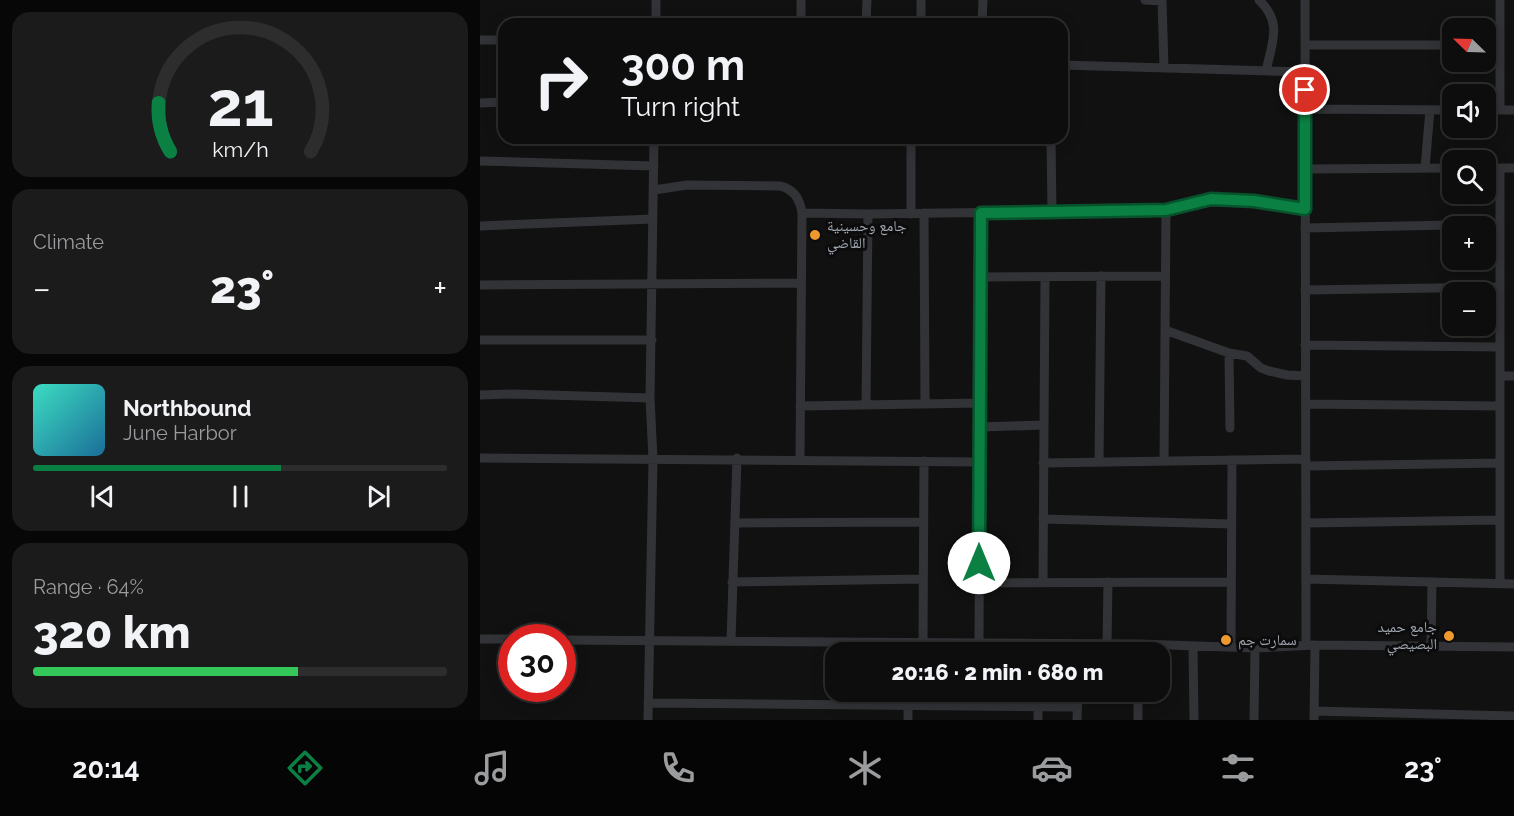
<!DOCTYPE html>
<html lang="en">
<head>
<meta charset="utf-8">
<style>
  body { margin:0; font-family:Raleway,"Noto Naskh Arabic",sans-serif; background:#1b1b1c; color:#f1f3f6; height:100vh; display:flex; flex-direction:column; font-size:22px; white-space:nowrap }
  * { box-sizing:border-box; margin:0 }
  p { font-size:20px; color:#9a9c9e }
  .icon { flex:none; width:33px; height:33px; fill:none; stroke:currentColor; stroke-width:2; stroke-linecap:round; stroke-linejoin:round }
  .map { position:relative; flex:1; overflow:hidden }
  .panel { display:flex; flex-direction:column; gap:12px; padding:12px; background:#070708; width:480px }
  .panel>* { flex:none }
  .guide { position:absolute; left:18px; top:18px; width:570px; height:126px; border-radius:18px; box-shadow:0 3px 15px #0003,0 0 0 2px #2d2d2e; background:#0d0d0e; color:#f1f3f6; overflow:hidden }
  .needle { width:39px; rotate:293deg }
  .tools { position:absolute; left:962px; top:18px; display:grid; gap:12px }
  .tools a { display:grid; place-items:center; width:54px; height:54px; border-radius:12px; background:#0d0d0e; box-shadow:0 3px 15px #0003,0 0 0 2px #2d2d2e; font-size:30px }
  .speed { position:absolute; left:18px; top:624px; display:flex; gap:12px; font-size:30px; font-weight:700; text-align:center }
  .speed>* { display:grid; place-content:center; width:78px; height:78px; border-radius:50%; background:#0d0d0e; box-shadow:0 3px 15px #0003,0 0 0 2px #2d2d2e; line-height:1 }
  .speed .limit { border:9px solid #d22; background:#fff; color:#111 }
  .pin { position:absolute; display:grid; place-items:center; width:51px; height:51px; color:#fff; margin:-26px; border:3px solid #fff; border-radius:50%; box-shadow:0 2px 6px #0007 }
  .me { position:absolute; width:66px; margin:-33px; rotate:0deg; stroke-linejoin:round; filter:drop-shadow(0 0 4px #0008) }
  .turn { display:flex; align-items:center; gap:21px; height:126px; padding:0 24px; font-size:27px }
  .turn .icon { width:78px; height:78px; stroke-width:2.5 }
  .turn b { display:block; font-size:42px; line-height:51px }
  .big { font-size:45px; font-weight:800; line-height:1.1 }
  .panel .widget { flex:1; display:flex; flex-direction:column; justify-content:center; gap:9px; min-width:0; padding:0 21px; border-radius:18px; background:#1b1b1c }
  .panel .dial { align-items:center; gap:0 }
  .dial svg { height:156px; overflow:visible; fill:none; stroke:#2d2d2e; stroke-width:7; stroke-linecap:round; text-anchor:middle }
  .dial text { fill:#f1f3f6; stroke:none }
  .song { display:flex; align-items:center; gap:18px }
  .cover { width:72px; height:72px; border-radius:9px; background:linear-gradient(135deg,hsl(170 70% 55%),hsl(200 70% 35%)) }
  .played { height:6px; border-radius:3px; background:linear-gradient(90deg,#0b8043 60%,#2d2d2e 60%) }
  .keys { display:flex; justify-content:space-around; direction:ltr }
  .heat { display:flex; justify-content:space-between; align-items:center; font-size:33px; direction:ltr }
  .charge { height:9px; border-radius:4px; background:linear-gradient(90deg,#34c759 64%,#2d2d2e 0) }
  .trip { position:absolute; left:345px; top:642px; width:345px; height:60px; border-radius:18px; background:#0d0d0e; box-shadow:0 3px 15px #0003,0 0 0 2px #2d2d2e; font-weight:800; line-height:60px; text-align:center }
  .dock { display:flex; height:96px; justify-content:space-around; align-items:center; background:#050506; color:#9a9c9e }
  .dock .icon { width:42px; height:42px }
  .dock .current { color:#0b8043 }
  .dock b { font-size:27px; color:#f1f3f6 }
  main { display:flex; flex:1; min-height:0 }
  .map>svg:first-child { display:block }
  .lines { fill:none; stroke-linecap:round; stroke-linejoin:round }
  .minor { stroke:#323337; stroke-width:9 }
  .route-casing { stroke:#07532c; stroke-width:15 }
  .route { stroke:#0b8043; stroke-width:10 }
  .poi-dot { fill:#ee992d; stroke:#0c0c0d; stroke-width:2 }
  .labels { text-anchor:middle; stroke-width:6; stroke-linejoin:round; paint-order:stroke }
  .poi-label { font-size:15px; fill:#a2a9b3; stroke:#0c0c0d; text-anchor:start }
</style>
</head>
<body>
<main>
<section class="panel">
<div class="widget dial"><svg viewBox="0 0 100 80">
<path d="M14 69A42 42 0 1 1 86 69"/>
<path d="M14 69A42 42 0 0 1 8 44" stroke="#0b8043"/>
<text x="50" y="56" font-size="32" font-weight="700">21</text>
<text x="50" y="72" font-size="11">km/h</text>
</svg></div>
<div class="widget"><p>Climate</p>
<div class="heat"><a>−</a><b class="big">23°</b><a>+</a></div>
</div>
<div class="widget">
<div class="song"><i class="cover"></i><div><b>Northbound</b><p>June Harbor</p></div></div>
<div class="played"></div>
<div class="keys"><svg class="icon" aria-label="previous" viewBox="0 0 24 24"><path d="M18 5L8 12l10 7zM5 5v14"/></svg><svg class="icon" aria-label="pause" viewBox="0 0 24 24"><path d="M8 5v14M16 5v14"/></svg><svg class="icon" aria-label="next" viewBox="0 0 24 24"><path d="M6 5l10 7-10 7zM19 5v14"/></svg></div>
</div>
<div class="widget"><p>Range · 64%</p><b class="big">320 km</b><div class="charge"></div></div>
</section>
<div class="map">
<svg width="1034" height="720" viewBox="0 0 1034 720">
  <rect width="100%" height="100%" fill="#111112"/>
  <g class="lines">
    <path class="minor" d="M 665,0 L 682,1
      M 682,0 L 684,68
      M 779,0 C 803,23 792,42 786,71
      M 825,0 L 826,645
      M 176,24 L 176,0
      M 321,24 L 321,0
      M 386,24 L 387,0
      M 441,24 L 441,0
      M 502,24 L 503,0
      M 0,40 L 24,40
      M 825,45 L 972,45
      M 1005,45 L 1020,45
      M 582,65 L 825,72
      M 0,103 L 24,102
      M 825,109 L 972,110
      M 1005,110 L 1034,110
      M 1020,110 L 1020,0
      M 571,138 L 572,212
      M 0,161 L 174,166
      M 945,168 L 950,110
      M 1005,168 L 1034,168
      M 825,169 L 972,168
      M 174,190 L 207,185 L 300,186 C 314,189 320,199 322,213 L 320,459
      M 322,213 L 388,214 L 686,210 L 731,199 L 775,201 L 825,209
      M 444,213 L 445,404
      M 431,214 L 431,138
      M 0,226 L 173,219
      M 825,228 L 1020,224
      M 501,277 L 685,276
      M 0,285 L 321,283
      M 825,290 L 1020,287
      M 685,330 L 749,353 L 767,356 L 781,368 L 789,371 L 807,375 L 825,376
      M 0,340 L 172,340
      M 825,345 L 1020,347
      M 749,353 L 750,428
      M 1020,376 L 1034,376
      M 0,395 L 34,394 L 170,398
      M 826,404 L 1020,406
      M 386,405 L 388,214
      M 320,406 L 500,403
      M 500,427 L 564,425
      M 0,458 L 500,462
      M 684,461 L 686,210
      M 619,462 L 621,276
      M 563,463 L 826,459
      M 826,466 L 1020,463
      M 563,519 L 751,524
      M 255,523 L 443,522
      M 826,523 L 1020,520
      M 826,579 L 1034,584
      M 252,582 L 443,579
      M 563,582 L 565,277
      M 499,583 L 751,582
      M 1020,583 L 1020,168
      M 0,639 L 32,639
      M 82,640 L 659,644 L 775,648 L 835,645 L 1034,647
      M 251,641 L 257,458
      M 443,643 L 444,461
      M 499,643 L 501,213
      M 627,644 L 628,582
      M 713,646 L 714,720
      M 751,646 L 752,460
      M 951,646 L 952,582
      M 168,703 L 597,707
      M 380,704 L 380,692
      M 428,705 L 428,720
      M 834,711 L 1034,716
      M 168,720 L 173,459 L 170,398 L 174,138
      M 558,720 L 558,706
      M 597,720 L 598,692
      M 658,720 L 658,692
      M 774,720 L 775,648
      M 834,720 L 835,645"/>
  </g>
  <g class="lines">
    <defs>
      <path id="route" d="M 499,563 L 501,213 L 686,210 L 731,199 L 774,201 L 825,209 L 825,90"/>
    </defs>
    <use href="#route" class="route-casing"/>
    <use href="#route" class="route"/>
  </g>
  <g class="poi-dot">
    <circle cx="335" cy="235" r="6"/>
    <circle cx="969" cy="636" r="6"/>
    <circle cx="746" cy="640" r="6"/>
  </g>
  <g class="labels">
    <g class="poi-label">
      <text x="347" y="231">جامع وحسينية<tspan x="347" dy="17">القاضي</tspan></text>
      <text x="957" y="632" text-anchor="end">جامع حميد<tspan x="957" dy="17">البصيصي</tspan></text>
      <text x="758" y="645">سمارت جم</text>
    </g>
  </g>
</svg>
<div class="tools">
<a><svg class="needle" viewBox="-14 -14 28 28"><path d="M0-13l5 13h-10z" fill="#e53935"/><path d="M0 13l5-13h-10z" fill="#9a9c9e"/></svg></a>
<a><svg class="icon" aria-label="sound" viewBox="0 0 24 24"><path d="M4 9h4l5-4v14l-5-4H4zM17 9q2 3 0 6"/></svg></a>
<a><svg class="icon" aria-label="search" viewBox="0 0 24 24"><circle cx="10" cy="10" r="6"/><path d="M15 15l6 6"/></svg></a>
<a>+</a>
<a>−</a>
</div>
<div class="speed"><div class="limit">30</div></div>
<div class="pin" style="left:825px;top:90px;background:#d93025"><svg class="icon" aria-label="arrive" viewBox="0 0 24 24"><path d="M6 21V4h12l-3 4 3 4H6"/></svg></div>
<svg class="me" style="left:499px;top:563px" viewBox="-20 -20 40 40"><circle r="19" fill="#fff"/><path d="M0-13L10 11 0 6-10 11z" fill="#0b8043"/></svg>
<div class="trip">20:16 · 2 min · 680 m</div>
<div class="guide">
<div class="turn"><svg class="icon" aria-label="right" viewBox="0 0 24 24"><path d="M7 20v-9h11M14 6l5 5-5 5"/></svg><div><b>300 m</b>Turn right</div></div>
</div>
</div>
</main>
<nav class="dock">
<b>20:14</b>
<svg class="icon current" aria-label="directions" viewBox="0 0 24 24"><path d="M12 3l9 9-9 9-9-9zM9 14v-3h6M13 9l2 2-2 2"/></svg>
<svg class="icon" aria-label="music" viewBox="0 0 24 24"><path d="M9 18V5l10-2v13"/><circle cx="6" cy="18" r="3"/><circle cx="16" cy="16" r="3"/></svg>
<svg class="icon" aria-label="phone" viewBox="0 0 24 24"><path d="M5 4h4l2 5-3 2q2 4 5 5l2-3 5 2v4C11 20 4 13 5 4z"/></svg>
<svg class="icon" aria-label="climate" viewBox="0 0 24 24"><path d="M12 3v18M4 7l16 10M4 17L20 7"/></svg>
<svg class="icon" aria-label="car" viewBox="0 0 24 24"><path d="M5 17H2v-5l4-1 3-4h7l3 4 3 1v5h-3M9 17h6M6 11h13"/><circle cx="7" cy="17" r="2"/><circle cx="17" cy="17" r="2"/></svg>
<svg class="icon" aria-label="filters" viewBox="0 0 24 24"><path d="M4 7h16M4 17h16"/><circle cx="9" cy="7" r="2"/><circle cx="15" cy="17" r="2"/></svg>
<b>23°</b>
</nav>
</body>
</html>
